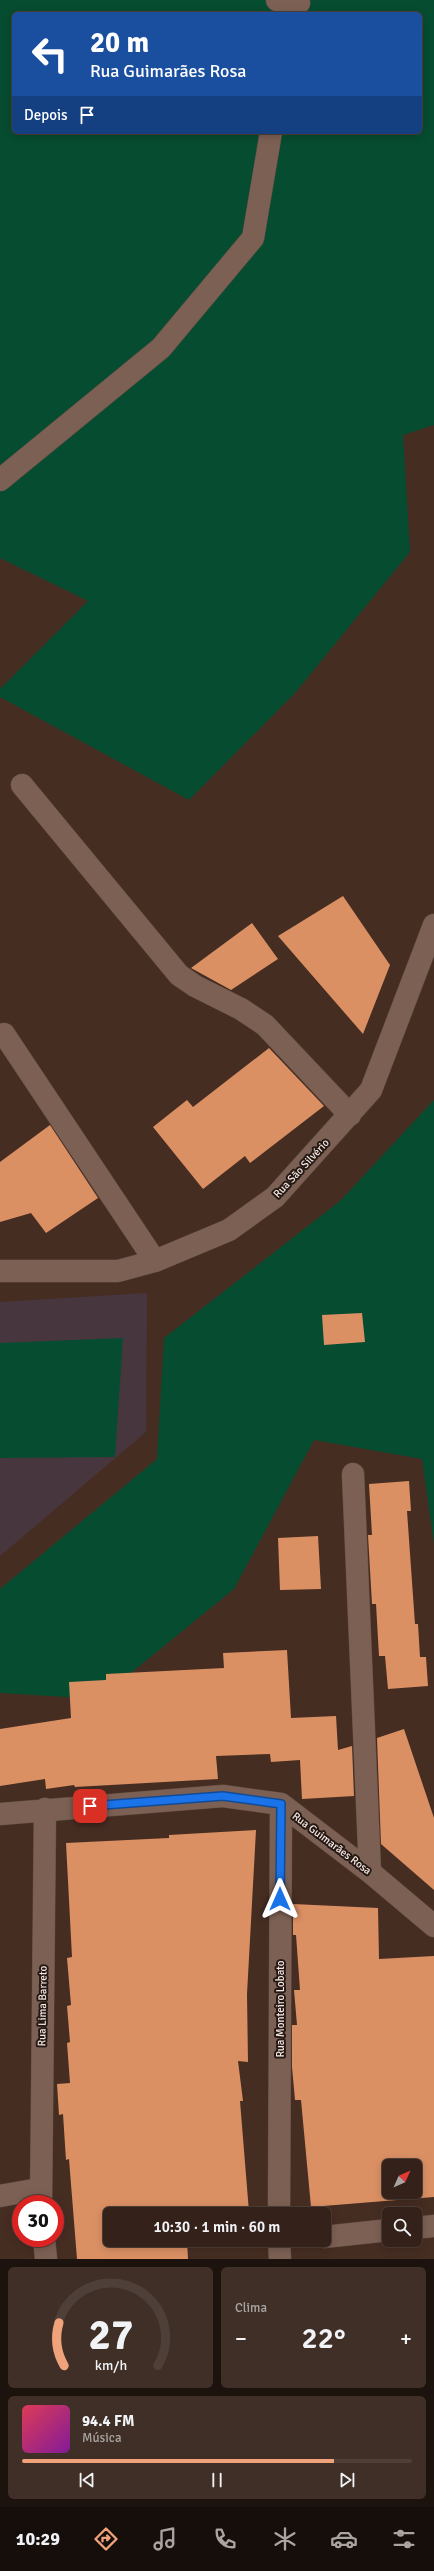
<!DOCTYPE html>
<html lang="pt">
<head>
<meta charset="utf-8">
<style>
  body { margin:0; font-family:Signika,sans-serif; background:#3f2f27; color:#f1f3f6; height:100vh; display:flex; flex-direction:column; font-size:15px; white-space:nowrap }
  * { box-sizing:border-box; margin:0 }
  p { font-size:13px; color:#a9a4a2 }
  .icon { flex:none; width:22px; height:22px; fill:none; stroke:currentColor; stroke-width:2; stroke-linecap:round; stroke-linejoin:round }
  .map { position:relative; height:2259px; overflow:hidden }
  .drawer { display:flex; flex-direction:column; gap:8px; padding:8px; background:#1d130e; flex:1 }
  .drawer>* { flex:none }
  .top-card { position:absolute; left:12px; top:12px; width:410px; height:122px; border-radius:6px; box-shadow:0 2px 10px #0003,0 0 0 1px #4e3f39; background:#1a4fa0; color:#fff; overflow:hidden }
  .needle { width:26px; rotate:45deg }
  .tools { position:absolute; left:382px; top:2159px; display:grid; gap:8px }
  .tools a { display:grid; place-items:center; width:40px; height:40px; border-radius:6px; background:#34221a; box-shadow:0 2px 10px #0003,0 0 0 1px #4e3f39; font-size:20px }
  .speed { position:absolute; left:12px; top:2195px; display:flex; gap:8px; font-size:20px; font-weight:700; text-align:center }
  .speed>* { display:grid; place-content:center; width:52px; height:52px; border-radius:50%; background:#34221a; box-shadow:0 2px 10px #0003,0 0 0 1px #4e3f39; line-height:1 }
  .speed .limit { border:6px solid #d22; background:#fff; color:#111 }
  .pin { position:absolute; display:grid; place-items:center; width:34px; height:34px; color:#fff; margin:-17px; border-radius:8px; box-shadow:0 2px 6px #0006 }
  .me { position:absolute; width:44px; margin:-22px; rotate:0deg; stroke-linejoin:round; filter:drop-shadow(0 0 3px #0008) }
  .turn { display:flex; align-items:center; gap:14px; height:84px; padding:0 12px; font-size:18px }
  .turn .icon { width:52px; height:52px; stroke-width:2.5 }
  .turn b { display:block; font-size:28px; line-height:34px }
  .then { display:flex; align-items:center; height:38px; padding:0 12px; background:#0003; gap:8px; font-size:15px }
  .big { font-size:30px; font-weight:600; line-height:1.1 }
  .drawer .card { flex:1; display:flex; flex-direction:column; justify-content:center; gap:6px; min-width:0; padding:0 14px; border-radius:6px; background:#3f2f27 }
  .drawer .dial { align-items:center; gap:0 }
  .dial svg { height:104px; overflow:visible; fill:none; stroke:#4e3f39; stroke-width:7; stroke-linecap:round; text-anchor:middle }
  .dial text { fill:#f1f3f6; stroke:none }
  .song { display:flex; align-items:center; gap:12px }
  .cover { width:48px; height:48px; border-radius:6px; background:linear-gradient(135deg,hsl(350 70% 55%),hsl(290 70% 35%)) }
  .played { height:4px; border-radius:2px; background:linear-gradient(90deg,#f0a27a 80%,#4e3f39 80%) }
  .keys { display:flex; justify-content:space-around; direction:ltr }
  .heat { display:flex; justify-content:space-between; align-items:center; font-size:22px; direction:ltr }
  .drawer .tiles { flex:1; display:grid; gap:8px; grid-template-columns:1fr 1fr }
  .card:last-child { grid-column:span 2 }
  .trip { position:absolute; left:103px; top:2207px; width:228px; height:40px; border-radius:6px; background:#34221a; box-shadow:0 2px 10px #0003,0 0 0 1px #4e3f39; font-weight:600; line-height:40px; text-align:center }
  .menu { display:flex; height:64px; justify-content:space-around; align-items:center; background:#150e0a; color:#a9a4a2 }
  .menu .icon { width:28px; height:28px }
  .menu .on { color:#f0a27a }
  .menu b { font-size:18px; color:#f1f3f6 }
  .map>svg:first-child { display:block }
  .education { fill:#48363f }
  .green { fill:#064c30; fill-rule:evenodd }
  .building { fill:#db9064; fill-rule:evenodd }
  .lines { fill:none; stroke-linecap:round; stroke-linejoin:round }
  .minor-casing { stroke:#604c43; stroke-width:23 }
  .minor { stroke:#7c6054; stroke-width:22 }
  .route-casing { stroke:#114b97; stroke-width:10 }
  .route { stroke:#1a73e8; stroke-width:7 }
  .labels { text-anchor:middle; stroke-width:4; stroke-linejoin:round; paint-order:stroke }
  .street-label { font-size:11px; fill:#f8e8e1; stroke:#241914 }
</style>
</head>
<body>
<div class="map">
<svg width="434" height="2259" viewBox="0 0 434 2259">
  <rect width="100%" height="100%" fill="#462d22"/>
  <path class="education" d="M 147,1293 L 146,1432 L 0,1556 L 0,1302 Z"/>
  <path class="green" d="M 0,0 L 434,0 L 434,425 L 403,435 L 410,552 L 295,693 L 189,800 L 0,697 L 0,689 L 88,601 L 0,558 ZM 14,14 L 420,14 L 420,132 L 14,132 Z
    M 434,1100 L 434,1544 L 422,1459 L 314,1440 L 234,1589 L 99,1699 L 0,1693 L 0,1589 L 157,1459 L 164,1338 L 340,1201 Z
    M 123,1338 L 115,1457 L 0,1458 L 0,1343 Z"/>
  <path class="building" d="M 343,896 L 390,965 L 363,1034 L 278,936 Z
    M 252,923 L 278,959 L 231,990 L 191,968 Z
    M 269,1048 L 324,1106 L 250,1163 L 245,1156 L 203,1189 L 153,1127 L 187,1100 L 193,1107 Z
    M 50,1125 L 98,1198 L 46,1233 L 31,1213 L 0,1222 L 0,1162 Z
    M 362,1313 L 365,1342 L 324,1345 L 322,1315 Z
    M 409,1481 L 411,1511 L 407,1511 L 415,1624 L 418,1624 L 420,1657 L 426,1657 L 428,1686 L 388,1689 L 385,1656 L 379,1656 L 376,1604 L 372,1604 L 368,1535 L 372,1535 L 369,1484 Z
    M 318,1536 L 321,1589 L 280,1590 L 278,1538 Z
    M 287,1650 L 291,1718 L 336,1716 L 338,1750 L 352,1746 L 354,1796 L 302,1799 L 300,1760 L 271,1762 L 270,1754 L 216,1756 L 218,1779 L 75,1787 L 74,1785 L 46,1789 L 45,1779 L 0,1786 L 0,1729 L 71,1718 L 69,1682 L 106,1680 L 106,1674 L 224,1668 L 223,1653 Z
    M 404,1729 L 434,1818 L 434,1890 L 381,1844 L 377,1738 Z
    M 256,1830 L 247,1994 L 248,2062 L 238,2061 L 243,2101 L 240,2101 L 249,2212 L 216,2214 L 110,2214 L 110,2240 L 187,2240 L 188,2259 L 77,2259 L 69,2159 L 66,2160 L 63,2114 L 59,2115 L 57,2084 L 70,2083 L 67,2043 L 70,2042 L 67,2006 L 71,2005 L 67,1958 L 72,1957 L 66,1843 L 169,1838 L 169,1835 Z
    M 293,1904 L 378,1908 L 379,1959 L 434,1956 L 434,2197 L 311,2207 L 301,2100 L 295,2100 L 292,2067 L 292,2025 L 297,2025 L 294,1990 L 300,1990 L 296,1935 L 293,1935 ZM 389,2166 L 415,2166 L 415,2192 L 389,2192 Z"/>
  <g class="lines">
    <defs>
      <path id="minor" d="M 277,0 L 299,3
        M 0,480 L 161,348 L 253,238 L 271,132
        M 22,785 L 179,975 L 195,986 L 241,1009 L 265,1025 L 350,1115
        M 4,1034 L 155,1261
        M 0,1271 L 118,1271 L 155,1261 L 229,1230 L 275,1197 L 371,1090 L 434,925
        M 353,1474 L 370,1872
        M 0,1814 L 223,1796 L 281,1804 L 370,1872 L 434,1926
        M 0,2196 L 39,2189
        M 41,2204 L 45,1809
        M 279,2214 L 281,1804
        M 415,2228 L 434,2226
        M 324,2237 L 389,2230
        M 44,2238 L 46,2259
        M 279,2240 L 280,2259"/>
    </defs>
    <use href="#minor" class="minor-casing"/>
    <use href="#minor" class="minor"/>
  </g>
  <g class="lines">
    <defs>
      <path id="route" d="M 90,1806 L 223,1796 L 281,1804 L 280,1899"/>
    </defs>
    <use href="#route" class="route-casing"/>
    <use href="#route" class="route"/>
  </g>
  <g class="labels">
    <g class="street-label">
      <text transform="translate(301 1168) rotate(-47)" y="4">Rua São Silvério</text>
      <text transform="translate(332 1843) rotate(37)" y="4">Rua Guimarães Rosa</text>
      <text transform="translate(42 2006) rotate(-89)" y="4">Rua Lima Barreto</text>
      <text transform="translate(280 2009) rotate(-90)" y="4">Rua Monteiro Lobato</text>
    </g>
  </g>
</svg>
<div class="tools">
<a><svg class="needle" viewBox="-14 -14 28 28"><path d="M0-13l5 13h-10z" fill="#e53935"/><path d="M0 13l5-13h-10z" fill="#a9a4a2"/></svg></a>
<a><svg class="icon" aria-label="search" viewBox="0 0 24 24"><circle cx="10" cy="10" r="6"/><path d="M15 15l6 6"/></svg></a>
</div>
<div class="speed"><div class="limit">30</div></div>
<div class="pin" style="left:90px;top:1806px;background:#d93025"><svg class="icon" aria-label="arrive" viewBox="0 0 24 24"><path d="M6 21V4h12l-3 4 3 4H6"/></svg></div>
<svg class="me" style="left:280px;top:1899px" viewBox="-20 -20 40 40"><path d="M0-17L14 15 0 8-14 15z" fill="#1a73e8" stroke="#fff" stroke-width="4"/></svg>
<div class="trip">10:30 · 1 min · 60 m</div>
<div class="top-card">
<div class="turn"><svg class="icon" aria-label="left" viewBox="0 0 24 24"><path d="M17 20v-9H6M10 6l-5 5 5 5"/></svg><div><b>20 m</b>Rua Guimarães Rosa</div></div>
<div class="then">Depois<svg class="icon" aria-label="arrive" viewBox="0 0 24 24"><path d="M6 21V4h12l-3 4 3 4H6"/></svg></div>
</div>
</div>
<section class="drawer">
<div class="tiles">
<div class="card dial"><svg viewBox="0 0 100 80">
<path d="M14 69A42 42 0 1 1 86 69"/>
<path d="M14 69A42 42 0 0 1 10 36" stroke="#f0a27a"/>
<text x="50" y="56" font-size="32" font-weight="700">27</text>
<text x="50" y="72" font-size="11">km/h</text>
</svg></div>
<div class="card"><p>Clima</p>
<div class="heat"><a>−</a><b class="big">22°</b><a>+</a></div>
</div>
<div class="card">
<div class="song"><i class="cover"></i><div><b>94.4 FM</b><p>Música</p></div></div>
<div class="played"></div>
<div class="keys"><svg class="icon" aria-label="previous" viewBox="0 0 24 24"><path d="M18 5L8 12l10 7zM5 5v14"/></svg><svg class="icon" aria-label="pause" viewBox="0 0 24 24"><path d="M8 5v14M16 5v14"/></svg><svg class="icon" aria-label="next" viewBox="0 0 24 24"><path d="M6 5l10 7-10 7zM19 5v14"/></svg></div>
</div>
</div>
</section>
<nav class="menu">
<b>10:29</b>
<svg class="icon on" aria-label="directions" viewBox="0 0 24 24"><path d="M12 3l9 9-9 9-9-9zM9 14v-3h6M13 9l2 2-2 2"/></svg>
<svg class="icon" aria-label="music" viewBox="0 0 24 24"><path d="M9 18V5l10-2v13"/><circle cx="6" cy="18" r="3"/><circle cx="16" cy="16" r="3"/></svg>
<svg class="icon" aria-label="phone" viewBox="0 0 24 24"><path d="M5 4h4l2 5-3 2q2 4 5 5l2-3 5 2v4C11 20 4 13 5 4z"/></svg>
<svg class="icon" aria-label="climate" viewBox="0 0 24 24"><path d="M12 3v18M4 7l16 10M4 17L20 7"/></svg>
<svg class="icon" aria-label="car" viewBox="0 0 24 24"><path d="M5 17H2v-5l4-1 3-4h7l3 4 3 1v5h-3M9 17h6M6 11h13"/><circle cx="7" cy="17" r="2"/><circle cx="17" cy="17" r="2"/></svg>
<svg class="icon" aria-label="filters" viewBox="0 0 24 24"><path d="M4 7h16M4 17h16"/><circle cx="9" cy="7" r="2"/><circle cx="15" cy="17" r="2"/></svg>
</nav>
</body>
</html>
